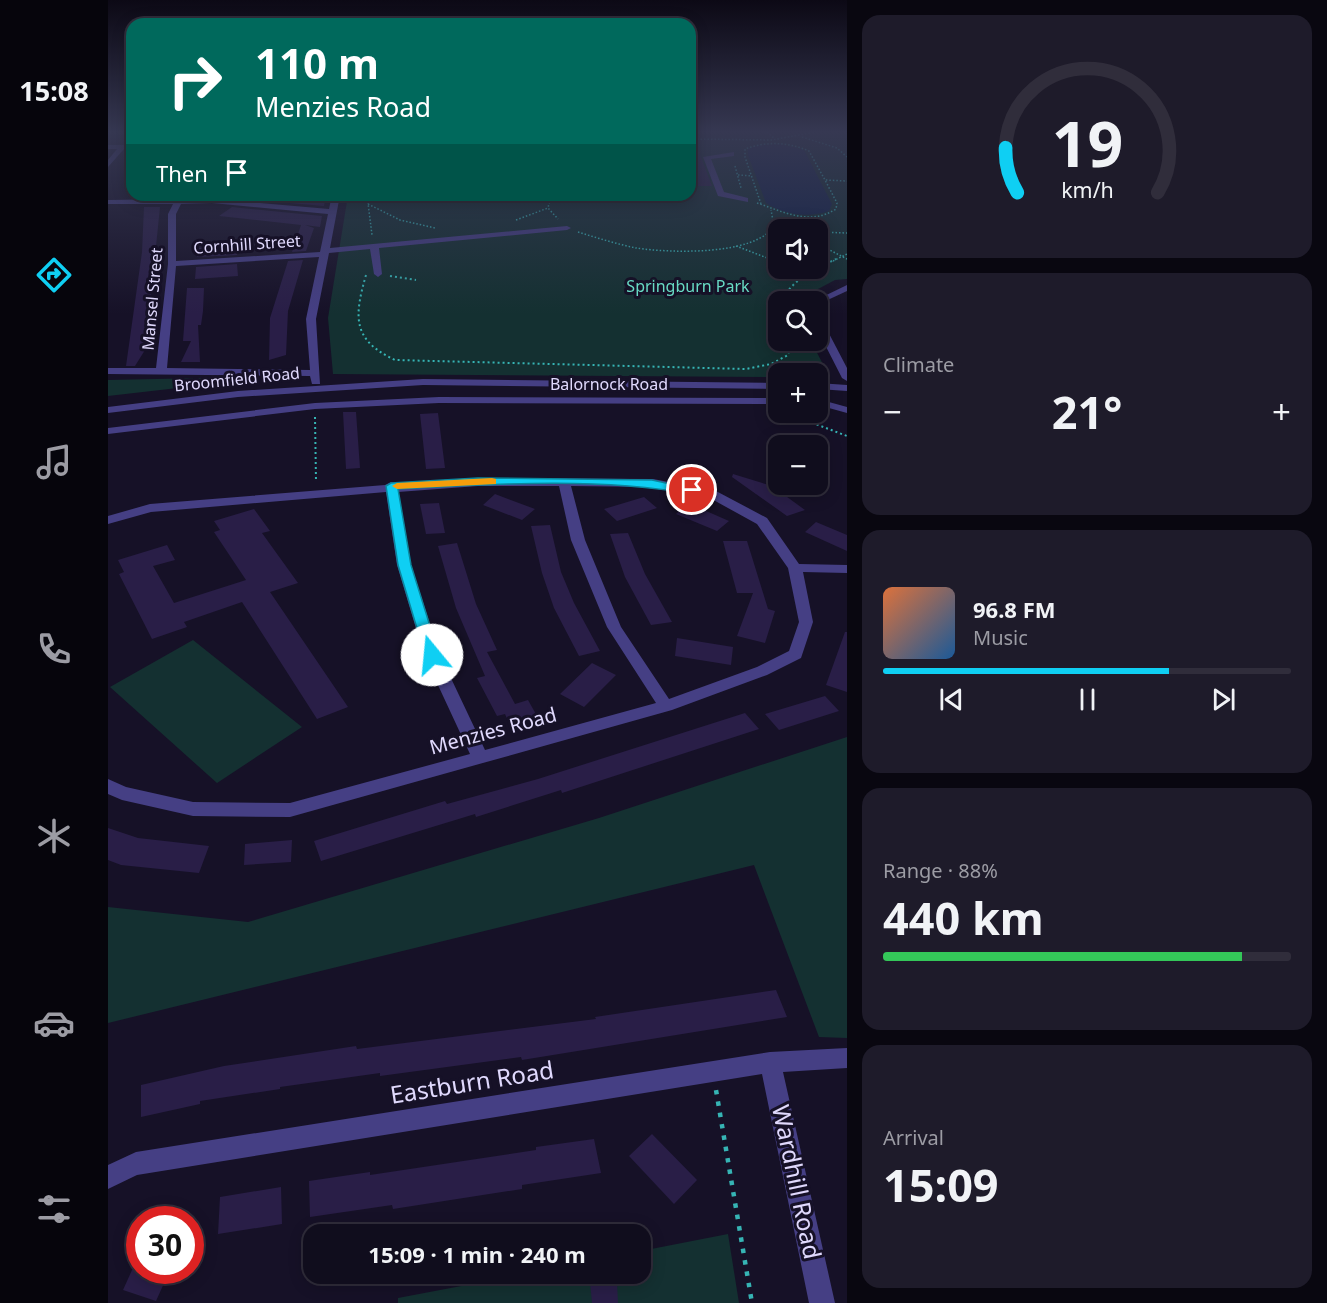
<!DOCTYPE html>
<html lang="en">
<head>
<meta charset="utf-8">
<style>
  body { margin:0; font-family:"Noto Sans",sans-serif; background:#1e1b2a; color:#f1f3f6; height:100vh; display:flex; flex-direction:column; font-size:22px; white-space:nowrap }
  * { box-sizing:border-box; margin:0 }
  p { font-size:20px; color:#9c9ca4 }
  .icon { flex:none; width:33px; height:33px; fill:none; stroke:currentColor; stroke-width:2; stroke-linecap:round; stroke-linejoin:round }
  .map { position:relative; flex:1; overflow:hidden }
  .details { display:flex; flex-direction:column; gap:15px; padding:15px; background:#090710; width:480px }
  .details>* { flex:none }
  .hud { position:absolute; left:18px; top:18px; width:570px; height:183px; border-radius:18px; box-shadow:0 3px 15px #0003,0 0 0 2px #302d3b; background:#00695c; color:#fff; overflow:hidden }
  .fabs { position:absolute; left:660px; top:219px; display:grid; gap:12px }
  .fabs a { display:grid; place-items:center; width:60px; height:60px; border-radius:12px; background:#100d1d; box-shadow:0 3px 15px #0003,0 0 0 2px #302d3b; font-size:30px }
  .speed { position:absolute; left:18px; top:1206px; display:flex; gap:12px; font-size:30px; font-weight:700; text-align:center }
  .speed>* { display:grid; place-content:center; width:78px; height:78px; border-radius:50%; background:#100d1d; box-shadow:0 3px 15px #0003,0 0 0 2px #302d3b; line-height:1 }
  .speed .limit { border:9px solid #d22; background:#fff; color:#111 }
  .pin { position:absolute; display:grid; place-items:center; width:51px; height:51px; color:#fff; margin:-26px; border:3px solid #fff; border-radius:50%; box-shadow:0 2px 6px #0007 }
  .me { position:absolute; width:66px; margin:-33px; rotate:343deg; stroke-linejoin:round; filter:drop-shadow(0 0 4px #0008) }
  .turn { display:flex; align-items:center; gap:21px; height:126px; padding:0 30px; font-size:27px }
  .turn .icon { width:78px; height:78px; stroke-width:2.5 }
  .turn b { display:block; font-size:42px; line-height:51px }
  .then { display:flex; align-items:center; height:57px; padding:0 30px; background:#0003; gap:12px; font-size:22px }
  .big { font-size:45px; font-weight:700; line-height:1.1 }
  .details .tile { flex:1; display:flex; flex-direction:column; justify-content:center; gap:9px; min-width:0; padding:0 21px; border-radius:18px; background:#1e1b2a }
  .details .dial { align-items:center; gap:0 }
  .dial svg { height:156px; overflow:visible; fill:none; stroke:#302d3b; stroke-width:7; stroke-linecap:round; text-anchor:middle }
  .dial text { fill:#f1f3f6; stroke:none }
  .song { display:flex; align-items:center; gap:18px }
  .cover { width:72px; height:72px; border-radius:9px; background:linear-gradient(135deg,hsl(20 70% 55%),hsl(210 70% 35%)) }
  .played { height:6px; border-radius:3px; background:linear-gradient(90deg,#0fcff3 70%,#302d3b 70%) }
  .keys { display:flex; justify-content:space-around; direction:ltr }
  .heat { display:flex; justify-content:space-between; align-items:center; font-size:33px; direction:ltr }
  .charge { height:9px; border-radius:4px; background:linear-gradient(90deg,#34c759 88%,#302d3b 0) }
  .trip { position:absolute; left:195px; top:1224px; width:348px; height:60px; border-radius:18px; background:#100d1d; box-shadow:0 3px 15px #0003,0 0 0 2px #302d3b; font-weight:700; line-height:60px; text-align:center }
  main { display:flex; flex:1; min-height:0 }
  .menu { display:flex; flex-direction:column; width:108px; justify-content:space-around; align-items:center; background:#06050c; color:#9c9ca4 }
  .menu .icon { width:42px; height:42px }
  .menu .on { color:#0fcff3 }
  .menu b { font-size:27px; color:#f1f3f6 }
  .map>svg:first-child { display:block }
  .green { fill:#143031; fill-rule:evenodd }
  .water { fill:#0f2148 }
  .building { fill:#291e47 }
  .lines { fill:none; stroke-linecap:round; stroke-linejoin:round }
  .path-far2 { stroke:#36b4b4; stroke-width:1.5; stroke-dasharray:1.5 2; stroke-linecap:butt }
  .path-far1 { stroke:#36b4b4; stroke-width:2; stroke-dasharray:2 3; stroke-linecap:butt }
  .path { stroke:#36b4b4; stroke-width:4.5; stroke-dasharray:4.5 7; stroke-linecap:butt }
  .minor { fill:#453f84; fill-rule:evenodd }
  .route { fill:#0fcff3; stroke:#0a879e; stroke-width:1.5 }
  .slow { fill:#f59e0b }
  .labels { text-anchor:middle; stroke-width:6; stroke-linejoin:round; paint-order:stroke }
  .far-street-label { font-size:16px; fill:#e0d9fd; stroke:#161127 }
  .far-park-label { font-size:16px; fill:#68dbc5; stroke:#161127 }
  .street-label { font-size:20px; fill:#e0d9fd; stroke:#161127 }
  .near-street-label { font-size:24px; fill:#e0d9fd; stroke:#161127 }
</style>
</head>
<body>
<main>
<nav class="menu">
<b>15:08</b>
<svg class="icon on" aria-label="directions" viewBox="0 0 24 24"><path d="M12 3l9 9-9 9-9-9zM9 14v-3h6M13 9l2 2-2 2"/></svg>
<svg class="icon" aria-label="music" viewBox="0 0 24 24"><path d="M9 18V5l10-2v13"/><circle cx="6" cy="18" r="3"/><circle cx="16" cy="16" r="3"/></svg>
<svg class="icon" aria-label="phone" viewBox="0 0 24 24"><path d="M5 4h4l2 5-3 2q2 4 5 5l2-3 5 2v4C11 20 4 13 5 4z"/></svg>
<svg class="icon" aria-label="climate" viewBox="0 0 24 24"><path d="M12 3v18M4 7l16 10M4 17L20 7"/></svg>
<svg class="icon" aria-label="car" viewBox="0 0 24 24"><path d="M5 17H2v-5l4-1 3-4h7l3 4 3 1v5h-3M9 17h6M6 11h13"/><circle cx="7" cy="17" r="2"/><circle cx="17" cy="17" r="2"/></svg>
<svg class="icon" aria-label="filters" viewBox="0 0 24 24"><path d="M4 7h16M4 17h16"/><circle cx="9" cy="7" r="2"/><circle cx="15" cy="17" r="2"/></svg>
</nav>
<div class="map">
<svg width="739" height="1303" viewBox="0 0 739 1303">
  <rect width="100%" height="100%" fill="#161127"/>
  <path class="green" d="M 582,132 L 739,132 L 739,279 L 727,280 L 695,297 L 693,301 L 670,302 L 670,340 L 703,341 L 722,378 L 710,378 L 710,374 L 670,374 L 670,377 L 225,374 L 220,318 L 240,195 L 582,195 ZM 670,230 L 710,230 L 710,268 L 670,268 Z
    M 97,378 L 96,385 L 0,396 L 0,380 Z
    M 85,640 L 194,727 L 109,783 L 2,687 Z
    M 739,737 L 739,1038 L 711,1037 L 646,865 L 0,1023 L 0,907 L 140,922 L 491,818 Z
    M 620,1234 L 631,1303 L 290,1303 L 290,1298 L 417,1274 L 532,1274 L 533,1251 Z"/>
  <path class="water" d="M 672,144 L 696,150 L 724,204 L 721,211 C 700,218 676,215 658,203 L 640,155 L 640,149 L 649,145 Z"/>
  <path class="building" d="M 582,135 L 593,157 L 604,186 L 590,186 L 582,170 Z
    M 142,195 L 218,195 L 216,206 L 136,199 Z
    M 36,207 L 52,207 L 40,325 L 37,350 L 27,366 L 18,366 L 34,252 Z
    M 124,207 L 214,216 L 212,227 L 197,225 L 206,228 L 198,251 L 184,252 L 193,225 L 111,216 Z
    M 129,246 L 129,255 L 89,257 L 89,248 Z
    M 195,260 L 180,311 L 178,355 L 161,360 L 162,318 L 180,261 Z
    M 129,264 L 130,276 L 87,279 L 88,267 Z
    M 79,288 L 96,288 L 95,311 L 93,325 L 90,325 L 92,362 L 73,362 L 83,341 L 75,341 Z
    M 235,412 L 248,412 L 252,468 L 238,469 Z
    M 330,413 L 337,468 L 318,469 L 312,414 Z
    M 625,474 L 664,486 L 697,510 L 679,516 L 624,477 Z
    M 387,494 L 427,509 L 414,520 L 375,505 Z
    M 536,497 L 549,508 L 509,521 L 496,509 Z
    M 331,503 L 337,533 L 318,534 L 312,504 Z
    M 580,503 L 621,521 L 609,531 L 568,514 Z
    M 146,509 L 162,531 L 154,533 L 190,583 L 162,592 L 240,707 L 209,719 L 134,602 L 76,622 L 79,627 L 44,639 L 11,574 L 16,572 L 10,560 L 59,545 L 67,560 L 45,566 L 66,603 L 138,580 L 106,532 L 112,530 L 106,521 Z
    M 708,522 L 739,535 L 739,551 L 697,532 Z
    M 442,525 L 453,572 L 466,603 L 492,651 L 471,656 L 446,608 L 434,573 L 423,526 Z
    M 520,533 L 537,574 L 564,622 L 543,625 L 517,577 L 502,534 Z
    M 615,541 L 639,541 L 660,609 L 667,611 L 657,643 L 629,636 L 645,593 L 629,593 Z
    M 349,543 L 368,604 L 389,650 L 379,652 L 407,704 L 420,700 L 429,716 L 401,723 L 397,714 L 389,716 L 369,678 L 377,676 L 348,608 L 330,546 Z
    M 737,632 L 739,632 L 739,692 L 718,685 Z
    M 569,638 L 625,647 L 623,665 L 567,656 Z
    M 484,663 L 508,675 L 476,707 L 452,694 Z
    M 717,696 L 731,711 L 671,730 L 657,714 Z
    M 637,713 L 651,729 L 454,793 L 453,790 L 368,817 L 367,814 L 213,861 L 206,841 L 337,801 L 339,804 L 430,779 Z
    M 0,828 L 30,838 L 101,846 L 91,873 L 13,865 L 0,860 Z
    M 184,840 L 183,862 L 136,865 L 137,844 Z
    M 668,990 L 679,1017 L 414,1060 L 413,1057 L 272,1076 L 272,1073 L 172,1087 L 172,1089 L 92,1101 L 92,1104 L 33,1117 L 33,1085 L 116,1066 L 248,1046 L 249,1049 L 488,1019 L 487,1017 Z
    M 544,1134 L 589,1180 L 566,1204 L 521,1156 Z
    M 486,1139 L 493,1173 L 414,1185 L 414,1189 L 285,1209 L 284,1205 L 202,1217 L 201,1181 L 262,1172 L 262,1175 L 428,1150 L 428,1147 Z
    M 173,1187 L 174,1224 L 110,1234 L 112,1197 Z
    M 24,1270 L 62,1270 L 48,1301 L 15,1290 Z
    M 482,1282 L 509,1282 L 510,1303 L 484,1303 Z"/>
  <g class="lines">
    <path class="path-far2" d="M 659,132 L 667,139
      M 694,137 L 729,148 L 739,157
      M 582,139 L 664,140 L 707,132
      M 627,166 L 633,188
      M 630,175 L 644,176
      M 259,195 L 264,235
      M 443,195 L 440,208 L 450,219
      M 649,203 C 676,212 702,226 728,209 L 729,203 L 717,180 L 739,181
      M 260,204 L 292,220 L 327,228
      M 653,204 L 637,157 L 637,149 C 659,141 680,142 701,151 L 717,180
      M 408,220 L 440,208
      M 670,231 L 665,229 L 672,230
      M 470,232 C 489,238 509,244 528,248 C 561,253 647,256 666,226 L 663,210
      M 710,232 L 739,233
      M 710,244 L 739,259
      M 628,246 L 667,261
      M 725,261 L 739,254"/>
    <path class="path-far1" d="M 663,259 L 670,262
      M 687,268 L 701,274
      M 258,275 C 246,317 244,340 287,360 L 638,369 L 663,364 L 680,355 L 683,340
      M 282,276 L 308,280
      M 673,302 C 684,279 706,270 728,259
      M 676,412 L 739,436
      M 207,417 L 208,482"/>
    <path class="path" d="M 608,1090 L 644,1303"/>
    <path class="minor" d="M 0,145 L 24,145 L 24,149 L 16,149 L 0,167 L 0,160 L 9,149 L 0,149 Z
      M 626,152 L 626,156 L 603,159 L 616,192 L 640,198 L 640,202 L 610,196 L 595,157 Z
      M 69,195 L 77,195 L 75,199 L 104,199 L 221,209 L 224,195 L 232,195 L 222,248 L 459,226 L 463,228 L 459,230 L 271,248 L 274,274 L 270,277 L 266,274 L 262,249 L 221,253 L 208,319 L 212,384 L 204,384 L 202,376 L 0,374 L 0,368 L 48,368 L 60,264 L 60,214 L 65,204 L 0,204 L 0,200 L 67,199 ZM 104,203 L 220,214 L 212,252 L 68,261 L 68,214 L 73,204 ZM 211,257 L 198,319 L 202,370 L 59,368 L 68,266 Z
      M 739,285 L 739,291 L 711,304 L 704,302 Z
      M 710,319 L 715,322 L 739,368 L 739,381 L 734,378 L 710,331 Z
      M 315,379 L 670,383 L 670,389 L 315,385 L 130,397 L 0,413 L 0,407 L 130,391 Z
      M 710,383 L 739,385 L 739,391 L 710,389 Z
      M 331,397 L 670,398 L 670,404 L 331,403 L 207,409 L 0,434 L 0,428 L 207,403 Z
      M 710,399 L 739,407 L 739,413 L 710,405 Z
      M 370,478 L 545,479 L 608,491 L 659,518 L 691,564 L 739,565 L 739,573 L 695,572 L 705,622 L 693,658 L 659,675 L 564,710 L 182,817 L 85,816 L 14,800 L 0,794 L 0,779 L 18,787 L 85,802 L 182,803 L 362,754 L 316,655 L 289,565 L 278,492 L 43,512 L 0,524 L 0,516 L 42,504 L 277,485 L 283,482 L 288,484 ZM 370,486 L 451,486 L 463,540 L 499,627 L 548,703 L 377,750 L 332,655 L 303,565 L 290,492 ZM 463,486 L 545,487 L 600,497 L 649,524 L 680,568 L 691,622 L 681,651 L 649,667 L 561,699 L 513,627 L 477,540 Z
      M 739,1048 L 739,1068 L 675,1072 L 727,1303 L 701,1303 L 654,1074 L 29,1175 L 0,1189 L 0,1165 L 28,1152 L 662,1052 Z"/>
  </g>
  <linearGradient id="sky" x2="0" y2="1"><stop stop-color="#0c0915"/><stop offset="0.42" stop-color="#363852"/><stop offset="1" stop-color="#363852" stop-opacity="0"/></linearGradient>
  <rect width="739" height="314" fill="url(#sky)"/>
  <path class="route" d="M 370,478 L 544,480 L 590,490 L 584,494 C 489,477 386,484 290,489 L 303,565 L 331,655 L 324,659 L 317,655 L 290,565 L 278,486 L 283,483 Z"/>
  <path class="slow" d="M 384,478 L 388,479 L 388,484 L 289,489 L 284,486 L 289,483 Z"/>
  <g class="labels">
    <g class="far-street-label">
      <text transform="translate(139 244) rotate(-4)" y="6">Cornhill Street</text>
      <text transform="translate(44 299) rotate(-85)" y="6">Mansel Street</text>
      <text transform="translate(129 379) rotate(-6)" y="6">Broomfield Road</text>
      <text x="501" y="390">Balornock Road</text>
    </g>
    <g class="far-park-label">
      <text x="580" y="292">Springburn Park</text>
    </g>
    <g class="street-label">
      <text transform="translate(385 731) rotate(-15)" y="7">Menzies Road</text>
    </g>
    <g class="near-street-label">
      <text transform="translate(364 1083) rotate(-9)" y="8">Eastburn Road</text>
      <text transform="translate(688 1182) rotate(78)" y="8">Wardhill Road</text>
    </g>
  </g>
</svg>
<div class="fabs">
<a><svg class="icon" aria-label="sound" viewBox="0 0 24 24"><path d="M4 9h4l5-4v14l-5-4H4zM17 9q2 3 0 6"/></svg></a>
<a><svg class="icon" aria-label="search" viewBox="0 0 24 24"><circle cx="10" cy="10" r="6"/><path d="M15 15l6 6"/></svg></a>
<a>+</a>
<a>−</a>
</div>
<div class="speed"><div class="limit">30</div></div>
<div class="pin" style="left:584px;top:490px;background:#d93025"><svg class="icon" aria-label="arrive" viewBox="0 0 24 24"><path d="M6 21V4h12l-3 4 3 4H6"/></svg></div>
<svg class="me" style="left:324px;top:655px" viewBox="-20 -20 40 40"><circle r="19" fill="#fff"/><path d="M0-13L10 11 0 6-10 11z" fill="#0fcff3"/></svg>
<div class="trip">15:09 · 1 min · 240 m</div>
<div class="hud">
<div class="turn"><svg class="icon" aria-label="right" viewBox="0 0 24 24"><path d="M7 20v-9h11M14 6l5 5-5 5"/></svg><div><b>110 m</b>Menzies Road</div></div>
<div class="then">Then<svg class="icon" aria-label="arrive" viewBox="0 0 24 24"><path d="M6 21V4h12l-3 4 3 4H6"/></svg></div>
</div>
</div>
<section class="details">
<div class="tile dial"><svg viewBox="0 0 100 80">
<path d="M14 69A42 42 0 1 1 86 69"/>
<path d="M14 69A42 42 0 0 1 8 46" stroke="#0fcff3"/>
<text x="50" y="56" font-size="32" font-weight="700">19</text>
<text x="50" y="72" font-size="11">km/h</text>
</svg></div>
<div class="tile"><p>Climate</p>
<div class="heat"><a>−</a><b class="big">21°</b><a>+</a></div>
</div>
<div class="tile">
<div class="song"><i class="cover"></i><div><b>96.8 FM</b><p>Music</p></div></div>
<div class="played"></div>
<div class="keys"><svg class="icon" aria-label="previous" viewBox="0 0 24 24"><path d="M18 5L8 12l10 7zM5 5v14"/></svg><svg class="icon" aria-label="pause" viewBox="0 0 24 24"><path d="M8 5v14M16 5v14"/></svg><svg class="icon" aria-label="next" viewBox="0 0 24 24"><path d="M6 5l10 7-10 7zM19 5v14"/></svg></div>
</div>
<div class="tile"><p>Range · 88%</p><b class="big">440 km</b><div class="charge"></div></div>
<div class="tile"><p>Arrival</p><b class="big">15:09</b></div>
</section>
</main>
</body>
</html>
